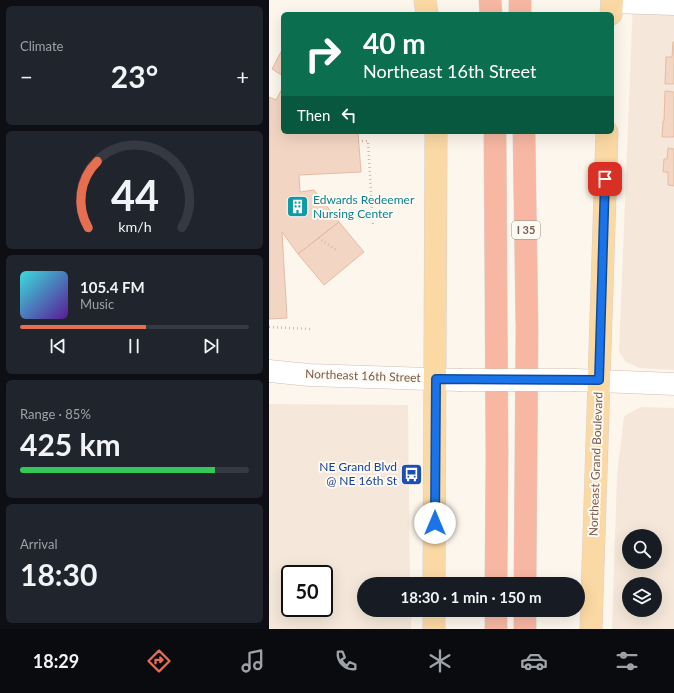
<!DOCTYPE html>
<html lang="en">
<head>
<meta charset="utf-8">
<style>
  body { margin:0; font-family:Lato,sans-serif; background:#20242c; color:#f1f3f6; height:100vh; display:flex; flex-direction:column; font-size:15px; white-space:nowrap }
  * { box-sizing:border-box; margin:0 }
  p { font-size:13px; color:#9ea1a6 }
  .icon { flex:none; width:22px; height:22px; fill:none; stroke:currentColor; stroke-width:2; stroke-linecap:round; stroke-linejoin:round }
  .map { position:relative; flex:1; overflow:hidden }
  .side { display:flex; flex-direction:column; gap:6px; padding:6px; background:#0d0f14; width:269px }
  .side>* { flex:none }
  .hud { position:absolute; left:12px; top:12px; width:333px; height:122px; border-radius:6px; box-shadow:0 4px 16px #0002; background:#0b6e4f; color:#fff; overflow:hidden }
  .tools { position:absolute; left:353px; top:529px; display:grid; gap:8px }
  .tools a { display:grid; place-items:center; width:40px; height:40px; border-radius:50%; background:#171b24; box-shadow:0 4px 16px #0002; font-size:20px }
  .speed { position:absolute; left:12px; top:565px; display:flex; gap:8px; font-size:20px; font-weight:700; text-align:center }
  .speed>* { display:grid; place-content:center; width:52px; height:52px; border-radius:50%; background:#171b24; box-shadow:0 4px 16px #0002; line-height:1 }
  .speed .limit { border:2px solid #111; border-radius:6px; background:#fff; color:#111 }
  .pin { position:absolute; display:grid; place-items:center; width:34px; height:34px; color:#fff; margin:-17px; border-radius:8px; box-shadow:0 2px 6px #0006 }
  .me { position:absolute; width:44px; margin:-22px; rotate:0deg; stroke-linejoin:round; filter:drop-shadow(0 0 3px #0008) }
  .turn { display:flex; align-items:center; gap:14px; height:84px; padding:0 16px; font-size:18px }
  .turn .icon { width:52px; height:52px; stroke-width:2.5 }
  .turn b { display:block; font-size:28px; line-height:34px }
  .then { display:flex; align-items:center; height:38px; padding:0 16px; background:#0003; gap:8px; font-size:15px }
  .big { font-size:30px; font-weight:700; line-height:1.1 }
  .side .tile { flex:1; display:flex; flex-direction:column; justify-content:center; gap:6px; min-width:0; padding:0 14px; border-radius:6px; background:#20242c }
  .side .dial { align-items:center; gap:0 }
  .dial svg { height:104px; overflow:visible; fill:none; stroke:#363941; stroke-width:7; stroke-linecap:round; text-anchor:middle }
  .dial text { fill:#f1f3f6; stroke:none }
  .song { display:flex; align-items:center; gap:12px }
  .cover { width:48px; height:48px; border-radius:6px; background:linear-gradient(135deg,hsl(180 70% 55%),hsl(270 70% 35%)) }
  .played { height:4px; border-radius:2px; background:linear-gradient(90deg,#e76f51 55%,#363941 55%) }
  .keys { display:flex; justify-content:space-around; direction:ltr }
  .heat { display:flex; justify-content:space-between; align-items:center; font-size:22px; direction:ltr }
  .charge { height:6px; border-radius:3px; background:linear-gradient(90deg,#34c759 85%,#363941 0) }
  .trip { position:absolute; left:88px; top:577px; width:228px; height:40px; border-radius:20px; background:#171b24; box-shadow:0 4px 16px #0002; font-weight:700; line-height:40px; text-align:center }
  .dock { display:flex; height:64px; justify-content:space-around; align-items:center; background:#090b0e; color:#9ea1a6 }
  .dock .icon { width:28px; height:28px }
  .dock .selected { color:#e76f51 }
  .dock b { font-size:18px; color:#f1f3f6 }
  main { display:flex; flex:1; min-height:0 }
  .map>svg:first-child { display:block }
  .residential { fill:#f5e8da; fill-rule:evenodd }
  .building { fill:#f3d5c3; stroke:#e6bba3 }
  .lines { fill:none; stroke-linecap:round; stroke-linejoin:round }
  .minor-casing { stroke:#d1beb0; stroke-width:23 }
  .major-casing { stroke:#dad1cd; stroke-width:23 }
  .highway-casing { stroke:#dad1cd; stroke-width:23 }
  .path { stroke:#d9b8a5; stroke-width:2.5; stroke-dasharray:1 3; stroke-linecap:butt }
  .minor { stroke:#fff; stroke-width:22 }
  .major { stroke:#fbd9a5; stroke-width:22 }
  .highway { stroke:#f7b7a3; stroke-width:22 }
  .minor-bridge-casing { stroke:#d1beb0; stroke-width:23; stroke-linecap:butt }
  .minor-bridge { stroke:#fff; stroke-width:22 }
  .route-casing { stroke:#114b97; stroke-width:10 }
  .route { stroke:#1a73e8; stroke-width:7 }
  .labels { text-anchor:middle; stroke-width:4; stroke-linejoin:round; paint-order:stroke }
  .shield { fill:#fffaf3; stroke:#a28b7f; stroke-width:1 }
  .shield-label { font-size:11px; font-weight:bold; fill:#7a5c4d }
  .culture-label { font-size:12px; fill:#0d838f; stroke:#fffaf3; text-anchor:start }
  .street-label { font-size:12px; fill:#7a5c4d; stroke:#fffaf3 }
  .transit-label { font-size:12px; fill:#164399; stroke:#fffaf3; text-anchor:end }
</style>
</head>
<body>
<main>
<section class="side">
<div class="tile"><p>Climate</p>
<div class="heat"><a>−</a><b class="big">23°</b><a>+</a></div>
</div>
<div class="tile dial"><svg viewBox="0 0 100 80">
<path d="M14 69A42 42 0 1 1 86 69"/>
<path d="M14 69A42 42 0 0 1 21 18" stroke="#e76f51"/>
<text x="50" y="56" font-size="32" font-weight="700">44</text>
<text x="50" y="72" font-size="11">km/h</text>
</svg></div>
<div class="tile">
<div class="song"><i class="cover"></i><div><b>105.4 FM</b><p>Music</p></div></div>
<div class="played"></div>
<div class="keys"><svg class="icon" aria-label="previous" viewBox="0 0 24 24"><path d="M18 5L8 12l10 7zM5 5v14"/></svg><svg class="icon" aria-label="pause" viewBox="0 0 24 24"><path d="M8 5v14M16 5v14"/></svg><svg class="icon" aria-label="next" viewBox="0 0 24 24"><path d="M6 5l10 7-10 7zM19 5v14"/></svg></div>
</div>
<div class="tile"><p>Range · 85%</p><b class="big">425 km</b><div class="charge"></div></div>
<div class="tile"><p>Arrival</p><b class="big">18:30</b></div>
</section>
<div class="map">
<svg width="405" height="629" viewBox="0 0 405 629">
  <rect width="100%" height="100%" fill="#fdf6ec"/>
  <path class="residential" d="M 364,0 L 405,0 L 405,370 L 371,368 L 357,362 L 350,352 Z
    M 0,404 L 139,405 L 141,584 L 95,584 L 95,610 L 142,610 L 142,629 L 0,629 ZM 21,574 L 55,574 L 55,608 L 21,608 Z
    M 372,407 L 405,408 L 405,629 L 343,629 L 348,475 L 355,416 ZM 360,536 L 386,536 L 386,562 L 360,562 ZM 360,584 L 386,584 L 386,610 L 360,610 Z"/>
  <path class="building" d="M 404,42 L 405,42 L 405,84 L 396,84 L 397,57 L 403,57 Z
    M 14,48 L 14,76 L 3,69 Z
    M 14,87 L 14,132 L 89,132 L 92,172 L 30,175 L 31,192 L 45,190 L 70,222 L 29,254 L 13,232 L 18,318 L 0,319 L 0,97 L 7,100 Z
    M 396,91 L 405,92 L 405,137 L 393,137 L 394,121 L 395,121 Z
    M 399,148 L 405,149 L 405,186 L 399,185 L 399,172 L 394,172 L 395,159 L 398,159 Z
    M 70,222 L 95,252 L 55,285 L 29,254 Z"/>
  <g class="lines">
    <defs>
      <path id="minor" d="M 343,2 L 405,4
        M 0,371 L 40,375 L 190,380
        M 306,380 L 405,384"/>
      <path id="major" d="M 156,0 L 158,14
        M 342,14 L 343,0
        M 165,584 L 167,132
        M 165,629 L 165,610
        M 322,629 L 338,132"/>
      <path id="highway" d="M 221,0 L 222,14
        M 251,0 L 251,14
        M 226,132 L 228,455 L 227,584
        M 255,132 L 258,328 L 256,584
        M 227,629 L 227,610
        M 256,629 L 256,610"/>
    </defs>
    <use href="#minor" class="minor-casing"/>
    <use href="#major" class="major-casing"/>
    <use href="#highway" class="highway-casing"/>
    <path class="path" d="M 89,141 L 99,141 L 104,226
      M 49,238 L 69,251
      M 0,327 L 41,329"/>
    <use href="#minor" class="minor"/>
    <use href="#major" class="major"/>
    <use href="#highway" class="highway"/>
    <defs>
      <path id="minor-bridge" d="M 190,380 L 306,380"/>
    </defs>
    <use href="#minor-bridge" class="minor-bridge-casing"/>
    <use href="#minor-bridge" class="minor-bridge"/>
  </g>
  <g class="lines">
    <defs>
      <path id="route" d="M 166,523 L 167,379 L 330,380 L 336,179"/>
    </defs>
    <use href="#route" class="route-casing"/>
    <use href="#route" class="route"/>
  </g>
  <defs>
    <symbol id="building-square" viewBox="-11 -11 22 22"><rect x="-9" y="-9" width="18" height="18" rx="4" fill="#0f9aa8" stroke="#fffaf3"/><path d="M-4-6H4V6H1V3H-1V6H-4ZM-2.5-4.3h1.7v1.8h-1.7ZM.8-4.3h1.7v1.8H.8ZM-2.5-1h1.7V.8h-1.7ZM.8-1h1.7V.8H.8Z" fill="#fff"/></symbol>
    <symbol id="bus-square" viewBox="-11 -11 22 22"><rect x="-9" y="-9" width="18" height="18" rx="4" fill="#1a4fb4" stroke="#fffaf3"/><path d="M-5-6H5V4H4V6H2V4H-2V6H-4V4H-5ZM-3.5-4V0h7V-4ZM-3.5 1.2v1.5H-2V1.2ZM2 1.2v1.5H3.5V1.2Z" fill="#fff"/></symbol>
  </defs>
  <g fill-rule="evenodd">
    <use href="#building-square" x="16" y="194" width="25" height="25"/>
    <use href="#bus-square" x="130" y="462" width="25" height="25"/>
  </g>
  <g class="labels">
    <rect class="shield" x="243" y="221" width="28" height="18" rx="3"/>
    <g class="shield-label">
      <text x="257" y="234">I 35</text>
    </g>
    <g class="culture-label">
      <text x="44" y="204">Edwards Redeemer<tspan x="44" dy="14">Nursing Center</tspan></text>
    </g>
    <g class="street-label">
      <text transform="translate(94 376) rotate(2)" y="4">Northeast 16th Street</text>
      <text transform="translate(327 464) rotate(-88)" y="4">Northeast Grand Boulevard</text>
    </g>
    <g class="transit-label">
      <text x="128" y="471">NE Grand Blvd<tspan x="128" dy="14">@ NE 16th St</tspan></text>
    </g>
  </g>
</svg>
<div class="tools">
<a><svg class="icon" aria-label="search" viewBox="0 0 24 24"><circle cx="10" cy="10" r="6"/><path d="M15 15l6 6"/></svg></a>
<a><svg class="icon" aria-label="layers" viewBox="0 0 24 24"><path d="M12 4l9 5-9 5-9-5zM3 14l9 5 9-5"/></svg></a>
</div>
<div class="speed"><div class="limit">50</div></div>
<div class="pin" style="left:336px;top:179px;background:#d93025"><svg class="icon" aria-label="arrive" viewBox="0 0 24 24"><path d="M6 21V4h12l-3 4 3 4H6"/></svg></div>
<svg class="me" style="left:166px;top:523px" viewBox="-20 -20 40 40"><circle r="19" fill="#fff"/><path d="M0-13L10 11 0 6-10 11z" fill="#1a73e8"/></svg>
<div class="trip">18:30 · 1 min · 150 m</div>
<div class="hud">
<div class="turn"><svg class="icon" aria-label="right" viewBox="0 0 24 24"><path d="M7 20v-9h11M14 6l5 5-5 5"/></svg><div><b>40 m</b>Northeast 16th Street</div></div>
<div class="then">Then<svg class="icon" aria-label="left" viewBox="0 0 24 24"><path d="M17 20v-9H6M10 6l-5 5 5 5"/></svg></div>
</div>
</div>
</main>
<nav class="dock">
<b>18:29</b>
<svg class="icon selected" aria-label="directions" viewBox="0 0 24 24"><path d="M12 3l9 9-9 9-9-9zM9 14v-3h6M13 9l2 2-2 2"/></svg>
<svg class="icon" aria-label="music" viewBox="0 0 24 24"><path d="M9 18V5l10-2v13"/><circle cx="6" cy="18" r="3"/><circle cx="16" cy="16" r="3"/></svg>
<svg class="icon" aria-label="phone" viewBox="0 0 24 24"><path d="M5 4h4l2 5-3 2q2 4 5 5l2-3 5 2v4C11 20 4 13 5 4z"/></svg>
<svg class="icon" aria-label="climate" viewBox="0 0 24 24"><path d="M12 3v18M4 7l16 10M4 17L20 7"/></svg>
<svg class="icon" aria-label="car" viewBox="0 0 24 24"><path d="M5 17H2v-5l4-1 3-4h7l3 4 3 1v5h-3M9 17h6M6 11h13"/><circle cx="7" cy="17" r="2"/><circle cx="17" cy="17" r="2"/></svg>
<svg class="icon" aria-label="filters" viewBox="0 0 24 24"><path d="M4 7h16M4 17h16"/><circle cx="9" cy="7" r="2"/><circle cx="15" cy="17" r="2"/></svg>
</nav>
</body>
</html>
